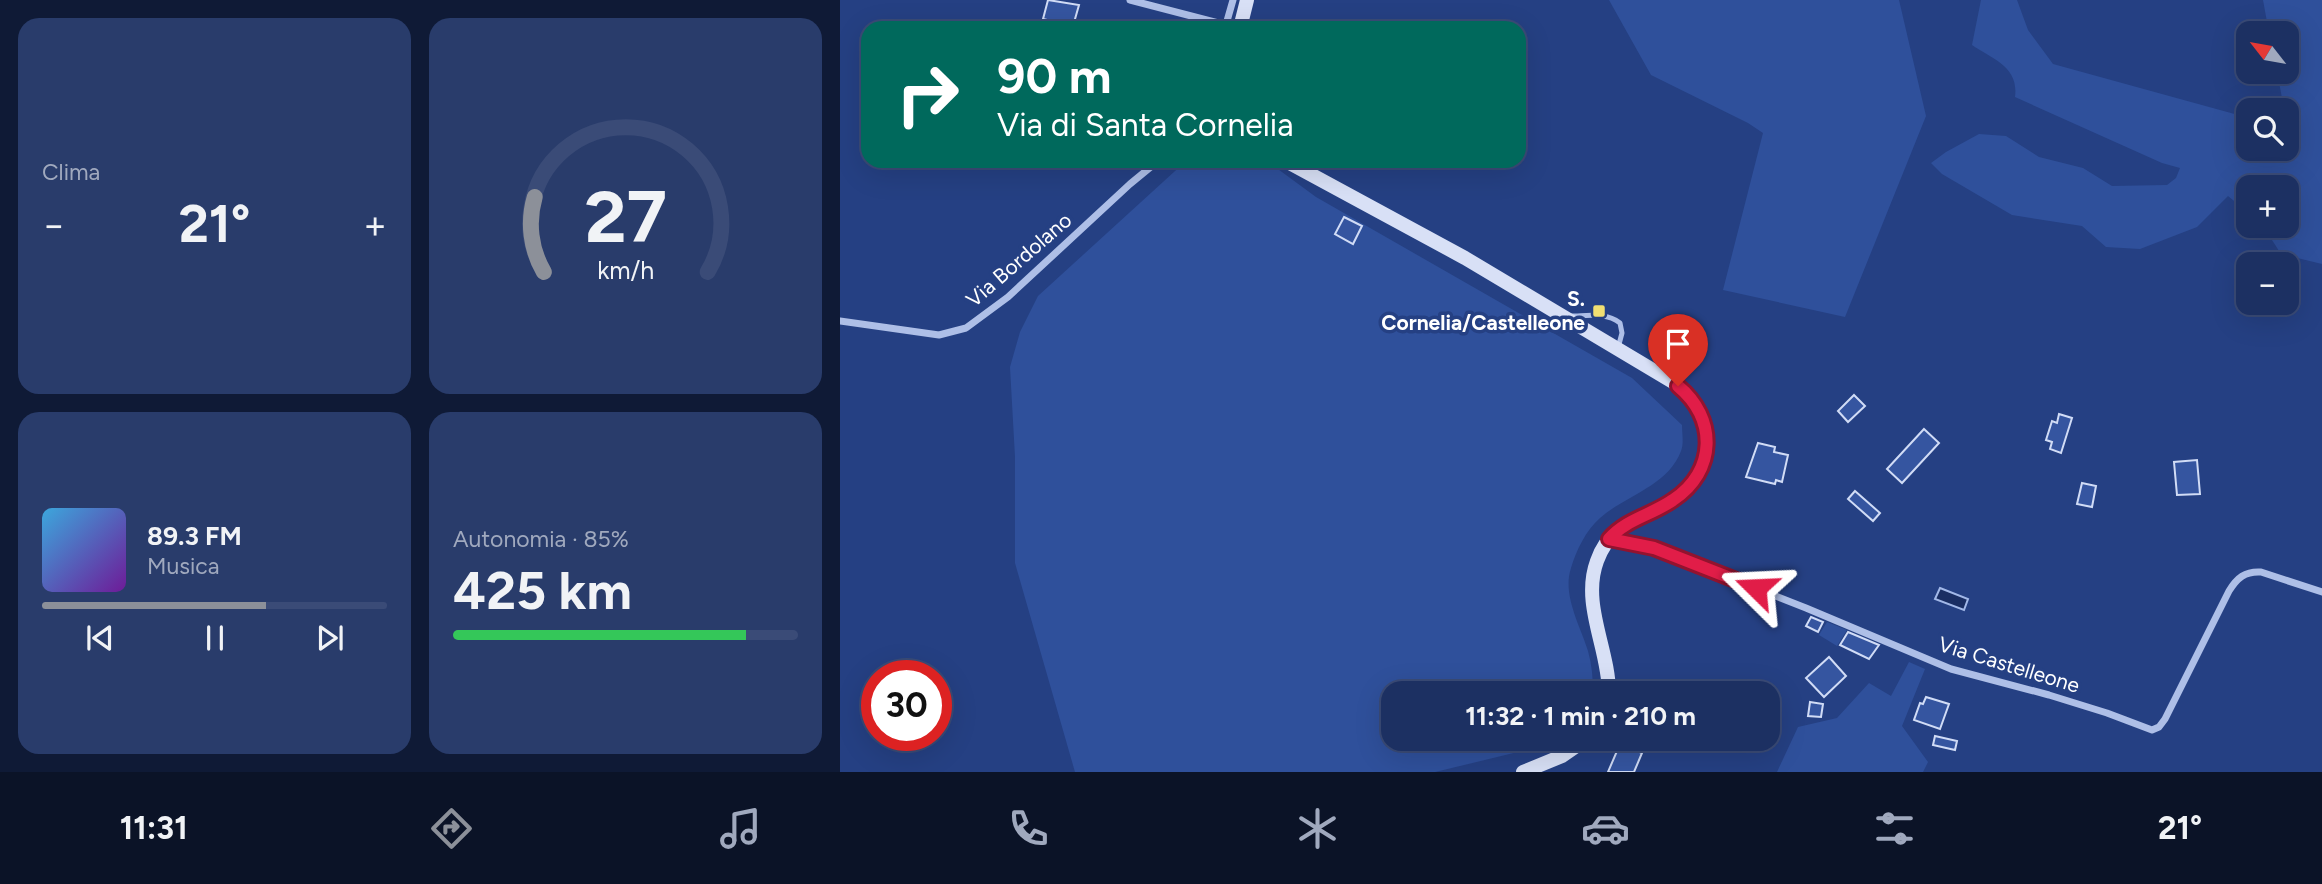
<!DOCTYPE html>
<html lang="it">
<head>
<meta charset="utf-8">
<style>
  body { margin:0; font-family:Figtree,sans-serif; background:#293c6b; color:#f1f3f6; height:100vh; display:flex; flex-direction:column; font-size:26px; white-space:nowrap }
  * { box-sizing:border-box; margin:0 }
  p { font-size:23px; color:#a0a9be }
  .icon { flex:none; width:38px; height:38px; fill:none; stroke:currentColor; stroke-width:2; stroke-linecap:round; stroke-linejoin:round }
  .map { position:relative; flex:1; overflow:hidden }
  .details { display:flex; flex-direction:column; gap:18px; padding:18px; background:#0f1a36; width:840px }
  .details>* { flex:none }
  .hud { position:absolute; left:21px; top:21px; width:665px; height:147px; border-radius:21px; box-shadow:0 7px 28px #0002,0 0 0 2px #3a4b77; background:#00695c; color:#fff; overflow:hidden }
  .needle { width:46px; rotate:301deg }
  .buttons { position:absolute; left:1396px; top:21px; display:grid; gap:14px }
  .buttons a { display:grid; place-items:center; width:63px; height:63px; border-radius:14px; background:#1c3062; box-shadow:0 7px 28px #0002,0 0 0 2px #3a4b77; font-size:35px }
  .speed { position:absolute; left:21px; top:660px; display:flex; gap:14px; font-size:35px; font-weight:700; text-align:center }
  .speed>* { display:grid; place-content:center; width:91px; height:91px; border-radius:50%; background:#1c3062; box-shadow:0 7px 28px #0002,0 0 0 2px #3a4b77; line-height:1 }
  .speed .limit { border:10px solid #d22; background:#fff; color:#111 }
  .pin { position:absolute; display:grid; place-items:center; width:60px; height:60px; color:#fff; margin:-72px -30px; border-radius:50% 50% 50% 0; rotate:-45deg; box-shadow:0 0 7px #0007 }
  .pin .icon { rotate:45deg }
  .me { position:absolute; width:77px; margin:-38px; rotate:291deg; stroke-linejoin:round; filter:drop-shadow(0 0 5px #0008) }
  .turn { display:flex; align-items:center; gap:24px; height:147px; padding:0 21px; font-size:32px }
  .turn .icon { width:91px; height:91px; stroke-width:2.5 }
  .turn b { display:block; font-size:49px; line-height:60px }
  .big { font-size:52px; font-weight:700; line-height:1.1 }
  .details .card { flex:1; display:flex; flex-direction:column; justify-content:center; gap:10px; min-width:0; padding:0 24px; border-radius:21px; background:#293c6b }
  .details .dial { align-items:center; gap:0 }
  .dial svg { height:182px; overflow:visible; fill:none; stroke:#3a4b77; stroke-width:7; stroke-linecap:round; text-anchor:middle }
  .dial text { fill:#f1f3f6; stroke:none }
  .song { display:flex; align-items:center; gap:21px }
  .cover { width:84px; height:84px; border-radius:10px; background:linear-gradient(135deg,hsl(200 70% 55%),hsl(280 70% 35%)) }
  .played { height:7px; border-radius:4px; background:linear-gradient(90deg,#8c9099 65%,#3a4b77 65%) }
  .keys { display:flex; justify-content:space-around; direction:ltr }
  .heat { display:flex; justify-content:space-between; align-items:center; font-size:38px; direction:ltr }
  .charge { height:10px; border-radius:5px; background:linear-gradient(90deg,#34c759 85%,#3a4b77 0) }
  .details .tiles { flex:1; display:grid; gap:18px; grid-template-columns:repeat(2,1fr) }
  .trip { position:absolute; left:541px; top:681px; width:399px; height:70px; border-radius:21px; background:#1c3062; box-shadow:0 7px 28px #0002,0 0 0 2px #3a4b77; font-weight:700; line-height:70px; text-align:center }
  .menu { display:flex; height:112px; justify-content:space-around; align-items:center; background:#0b1327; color:#a0a9be }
  .menu .icon { width:49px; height:49px }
  .menu .active { color:#8c9099 }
  .menu b { font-size:32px; color:#f1f3f6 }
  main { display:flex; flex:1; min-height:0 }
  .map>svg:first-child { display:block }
  .green { fill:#2f509b }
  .water { fill:#1a2e63; stroke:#a2b8e8; stroke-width:2 }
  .building { fill:#3555a0; stroke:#d1dcf6; stroke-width:2 }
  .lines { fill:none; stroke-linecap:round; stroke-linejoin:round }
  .lane { stroke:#aebfe7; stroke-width:5 }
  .street { stroke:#aebfe7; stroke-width:7 }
  .secondary { stroke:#d8e0f6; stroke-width:14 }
  .route-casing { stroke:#92132f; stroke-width:18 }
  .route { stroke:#e11d48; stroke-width:12 }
  .poi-dot { fill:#f1df72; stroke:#254083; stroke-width:2.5 }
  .labels { text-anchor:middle; stroke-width:7; stroke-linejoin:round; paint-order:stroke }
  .street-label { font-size:21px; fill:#fff; stroke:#254083 }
  .poi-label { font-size:21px; font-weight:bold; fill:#fff; stroke:#254083; text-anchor:end }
</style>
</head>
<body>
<main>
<section class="details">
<div class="tiles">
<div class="card"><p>Clima</p>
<div class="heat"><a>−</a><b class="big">21°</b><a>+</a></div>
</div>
<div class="card dial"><svg viewBox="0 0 100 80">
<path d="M14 69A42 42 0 1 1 86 69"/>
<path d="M14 69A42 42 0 0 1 10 36" stroke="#8c9099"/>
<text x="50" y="56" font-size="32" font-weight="700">27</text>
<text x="50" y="72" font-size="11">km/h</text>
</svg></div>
<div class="card">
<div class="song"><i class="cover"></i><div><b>89.3 FM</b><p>Musica</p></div></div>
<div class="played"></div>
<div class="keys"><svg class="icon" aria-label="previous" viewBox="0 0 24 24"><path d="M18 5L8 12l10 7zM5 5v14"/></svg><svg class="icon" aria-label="pause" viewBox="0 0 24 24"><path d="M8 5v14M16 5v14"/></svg><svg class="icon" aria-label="next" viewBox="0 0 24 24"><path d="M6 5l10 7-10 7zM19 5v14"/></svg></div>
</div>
<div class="card"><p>Autonomia · 85%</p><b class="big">425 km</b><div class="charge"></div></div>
</div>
</section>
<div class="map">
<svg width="1482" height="772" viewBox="0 0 1482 772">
  <rect width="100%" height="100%" fill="#254083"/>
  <path class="green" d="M 769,0 L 1059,0 L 1086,116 L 1005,317 L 883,290 L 923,133 L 908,123 L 811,75 Z
    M 1141,0 L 1177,0 L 1188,30 L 1213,64 L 1409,118 L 1409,149 L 1447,149 L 1447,110 L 1438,110 L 1443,103 L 1437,72 L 1447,72 L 1447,33 L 1429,33 L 1423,0 L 1482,0 L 1482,264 L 1441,254 L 1423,226 L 1447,226 L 1447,187 L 1409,187 L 1409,213 L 1388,196 L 1357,227 L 1300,249 L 1266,247 L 1242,226 L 1172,215 L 1102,174 L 1091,163 L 1106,152 L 1139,134 L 1166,136 L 1199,157 L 1243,168 L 1272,186 L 1327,185 L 1336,178 L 1340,168 L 1322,163 L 1175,97 C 1179,67 1153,59 1132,45 Z
    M 346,161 L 427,161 L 476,197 L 792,378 L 842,425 C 842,433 844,444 841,451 C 828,486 786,495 760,518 C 746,530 736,551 731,568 C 722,595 740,625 748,651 C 752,665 753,679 753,693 L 553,693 L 553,738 L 720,739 L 703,746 L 595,772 L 235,772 L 175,563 L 175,457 L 170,367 L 180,332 L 198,296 Z
    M 987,622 L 1007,630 L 997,646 L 979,635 Z
    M 1069,662 L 1085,669 L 1062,726 L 1088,762 L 1083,772 L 937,772 L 958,727 L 997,718 L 1029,683 L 1051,696 Z"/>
  <path class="water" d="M 1100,588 L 1128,599 L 1124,610 L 1095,599 Z"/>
  <path class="building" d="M 208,0 L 239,5 L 233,26 L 203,19 Z
    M 504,217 L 522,226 L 513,244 L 495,234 Z
    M 1014,395 L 1025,406 L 1008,422 L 998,411 Z
    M 1219,414 L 1232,418 L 1221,453 L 1210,449 L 1212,442 L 1206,440 L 1212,421 L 1217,423 Z
    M 1084,429 L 1099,443 L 1062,483 L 1047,469 Z
    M 918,443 L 935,447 L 934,452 L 948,455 L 942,482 L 936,480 L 935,484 L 906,477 Z
    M 1357,460 L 1360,494 L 1337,495 L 1334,462 Z
    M 1242,483 L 1256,486 L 1252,507 L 1237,504 Z
    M 1015,491 L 1040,513 L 1033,521 L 1008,499 Z
    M 971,617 L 983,622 L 978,632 L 966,626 Z
    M 1008,632 L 1039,645 L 1029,659 L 1000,645 Z
    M 989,657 L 1006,676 L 984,697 L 966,678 Z
    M 1086,697 L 1109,704 L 1100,729 L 1074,720 L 1080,703 L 1083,704 Z
    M 970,702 L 983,704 L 981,717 L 968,716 Z
    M 1095,736 L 1117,741 L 1115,750 L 1093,745 Z
    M 780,744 L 802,753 L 794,772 L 768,772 Z"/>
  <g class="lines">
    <path class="lane" d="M 730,316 C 747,316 766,312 780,323 L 782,333 L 778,348"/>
    <path class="street" d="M 290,0 L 386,25
      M 385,28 L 393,0
      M 0,321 L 99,335 L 126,328 L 168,297 L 290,184 L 318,161
      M 769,539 L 814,548 L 966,608 L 1111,669 L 1209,695 L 1267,713 L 1312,730 L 1319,727 L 1325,719 L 1389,591 C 1397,578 1405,571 1421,572 L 1482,592"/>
    <path class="secondary" d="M 400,28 L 407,0
      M 446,161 L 625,258 L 838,385 C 875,416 878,465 838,496 C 808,520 772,518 757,561 C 741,604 769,649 769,693
      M 683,772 L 722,756 L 748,738"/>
  </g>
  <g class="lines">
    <defs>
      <path id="route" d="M 838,386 C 877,418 877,471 833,500 C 812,515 786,519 769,539 L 814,548 L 916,588"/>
    </defs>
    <use href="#route" class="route-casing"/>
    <use href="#route" class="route"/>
  </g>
  <rect class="poi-dot" x="752" y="304" width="14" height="14" rx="3.5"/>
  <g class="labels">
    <g class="street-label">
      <text transform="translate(179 260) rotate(-41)" y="7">Via Bordolano</text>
      <text transform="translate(1169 665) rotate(17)" y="7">Via Castelleone</text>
    </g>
    <g class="poi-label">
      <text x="745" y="306">S.<tspan x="745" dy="24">Cornelia/Castelleone</tspan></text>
    </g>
  </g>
</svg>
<div class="buttons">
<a><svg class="needle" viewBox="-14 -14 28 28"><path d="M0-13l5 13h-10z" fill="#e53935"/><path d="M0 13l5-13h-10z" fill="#a0a9be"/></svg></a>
<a><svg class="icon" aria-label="search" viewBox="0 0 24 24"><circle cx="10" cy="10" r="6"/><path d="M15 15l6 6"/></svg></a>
<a>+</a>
<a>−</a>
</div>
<div class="speed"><div class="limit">30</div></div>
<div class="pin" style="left:838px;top:386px;background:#d93025"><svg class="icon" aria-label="arrive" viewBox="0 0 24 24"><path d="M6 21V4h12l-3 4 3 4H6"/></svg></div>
<svg class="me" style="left:916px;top:588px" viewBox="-20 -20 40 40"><path d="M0-17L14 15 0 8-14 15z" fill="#e11d48" stroke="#fff" stroke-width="4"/></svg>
<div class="trip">11:32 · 1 min · 210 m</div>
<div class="hud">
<div class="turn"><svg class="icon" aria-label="right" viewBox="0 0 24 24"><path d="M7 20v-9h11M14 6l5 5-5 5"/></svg><div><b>90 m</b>Via di Santa Cornelia</div></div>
</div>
</div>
</main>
<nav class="menu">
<b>11:31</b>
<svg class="icon active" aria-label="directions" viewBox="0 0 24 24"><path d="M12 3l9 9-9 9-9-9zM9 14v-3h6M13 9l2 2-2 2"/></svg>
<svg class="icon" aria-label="music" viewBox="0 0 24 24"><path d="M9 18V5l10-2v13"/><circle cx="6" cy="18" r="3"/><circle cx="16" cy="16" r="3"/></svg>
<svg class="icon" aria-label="phone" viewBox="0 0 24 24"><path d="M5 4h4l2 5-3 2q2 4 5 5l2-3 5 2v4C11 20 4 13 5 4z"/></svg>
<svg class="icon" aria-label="climate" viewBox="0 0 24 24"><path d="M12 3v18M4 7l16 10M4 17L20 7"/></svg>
<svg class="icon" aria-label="car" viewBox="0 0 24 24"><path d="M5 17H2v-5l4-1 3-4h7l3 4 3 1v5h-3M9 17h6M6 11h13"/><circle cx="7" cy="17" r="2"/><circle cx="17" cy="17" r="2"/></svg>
<svg class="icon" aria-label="filters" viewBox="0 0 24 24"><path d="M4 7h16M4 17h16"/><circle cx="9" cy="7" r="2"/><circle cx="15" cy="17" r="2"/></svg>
<b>21°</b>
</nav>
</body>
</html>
